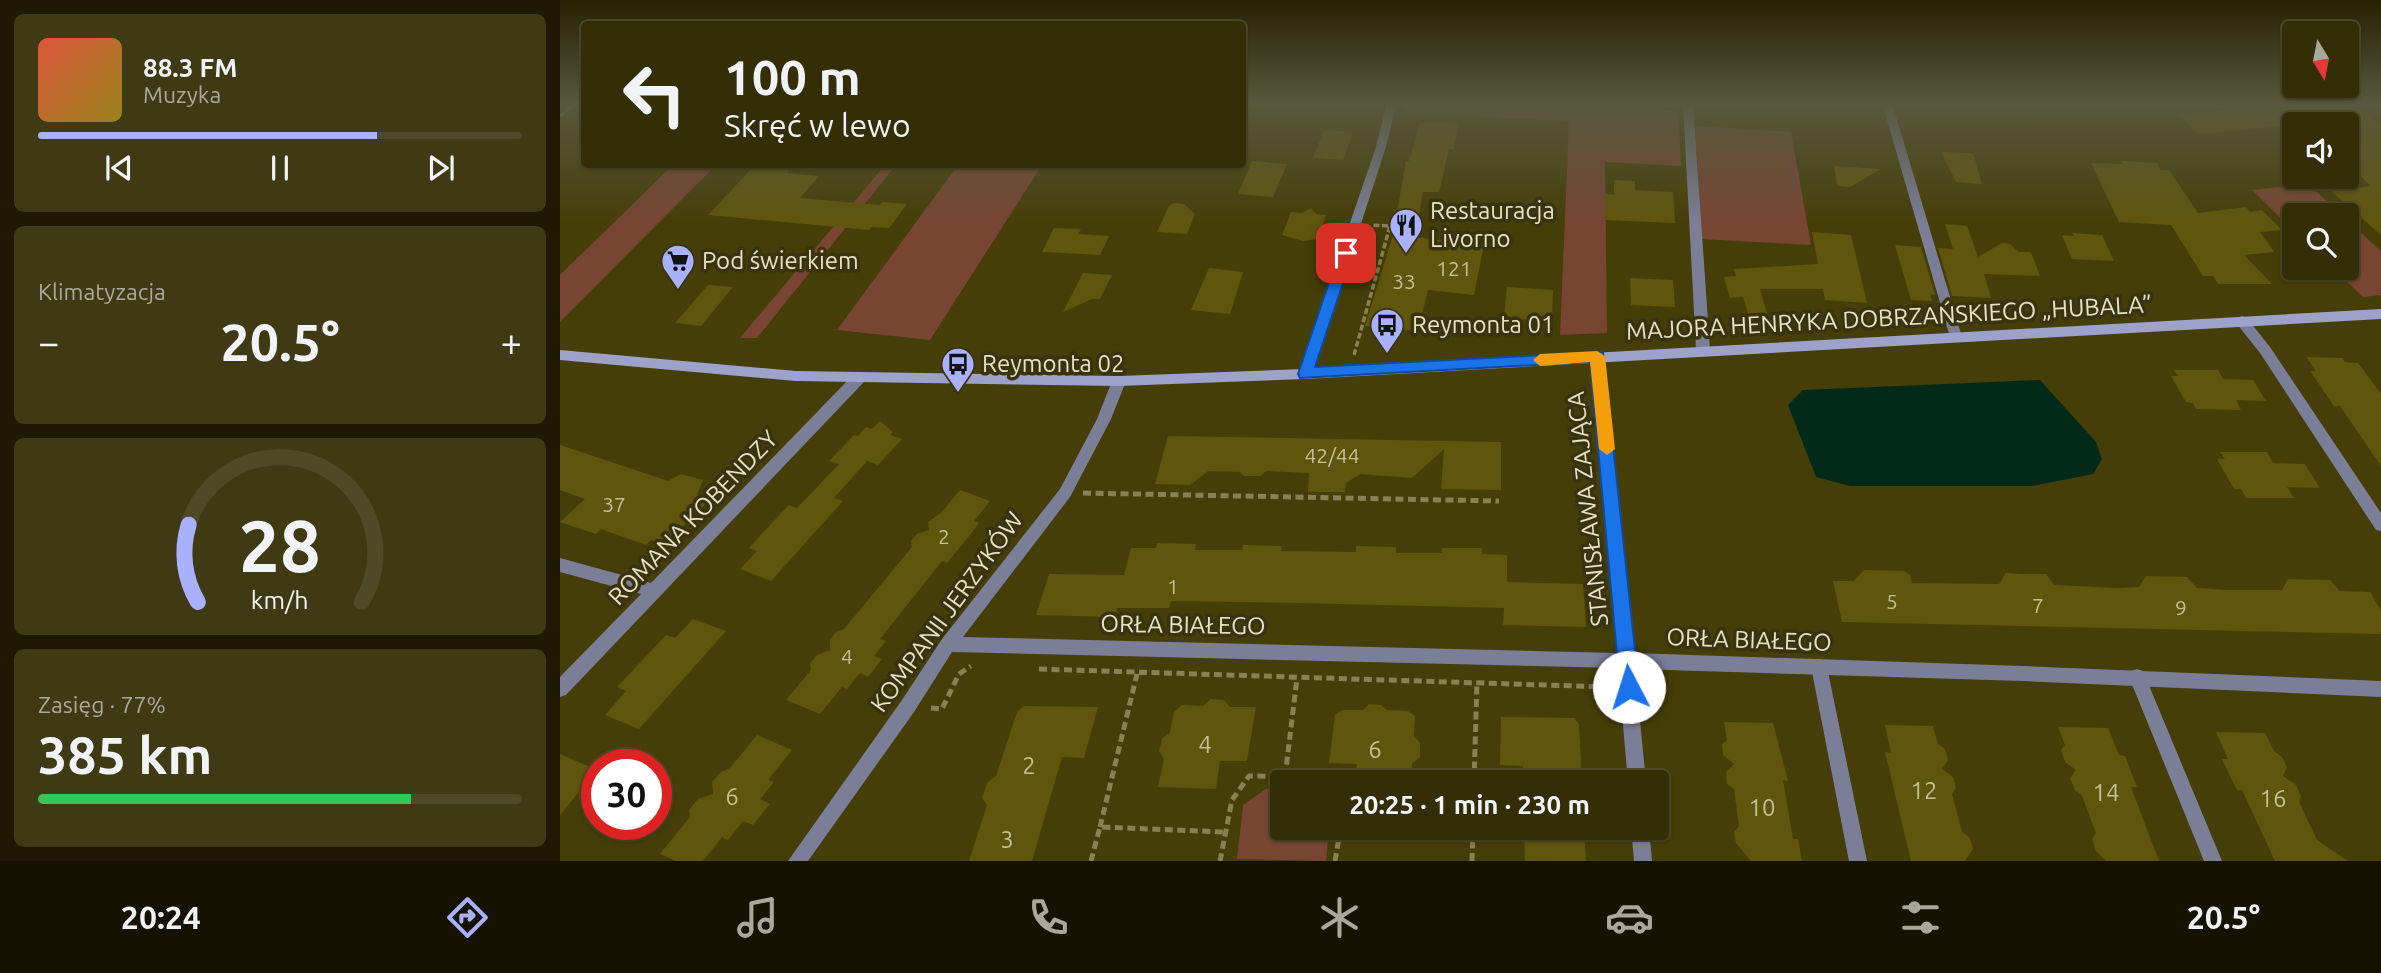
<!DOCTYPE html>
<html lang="pl">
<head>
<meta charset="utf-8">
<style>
  body { margin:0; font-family:Ubuntu,sans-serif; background:#3f3a14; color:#f1f3f6; height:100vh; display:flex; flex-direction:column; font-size:26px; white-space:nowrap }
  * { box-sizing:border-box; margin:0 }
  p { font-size:23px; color:#a9a89b }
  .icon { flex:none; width:38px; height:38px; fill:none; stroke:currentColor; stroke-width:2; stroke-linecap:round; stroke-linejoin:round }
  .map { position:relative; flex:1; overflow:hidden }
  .side { display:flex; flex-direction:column; gap:14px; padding:14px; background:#1d1903; width:560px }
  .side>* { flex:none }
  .top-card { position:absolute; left:21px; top:21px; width:665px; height:147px; border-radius:7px; box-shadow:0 2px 5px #0004,0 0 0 2px #4e4a28; background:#342e06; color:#f1f3f6; overflow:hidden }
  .needle { width:46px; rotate:170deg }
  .controls { position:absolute; left:1722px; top:21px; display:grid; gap:14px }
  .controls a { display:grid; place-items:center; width:77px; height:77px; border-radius:7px; background:#342e06; box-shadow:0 2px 5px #0004,0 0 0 2px #4e4a28; font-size:35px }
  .speed { position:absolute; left:21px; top:749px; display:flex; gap:14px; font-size:35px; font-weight:700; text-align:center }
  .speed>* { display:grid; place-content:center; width:91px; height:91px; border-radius:50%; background:#342e06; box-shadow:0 2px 5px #0004,0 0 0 2px #4e4a28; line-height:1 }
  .speed .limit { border:10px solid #d22; background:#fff; color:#111 }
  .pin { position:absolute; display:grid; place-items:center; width:60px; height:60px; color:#fff; margin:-30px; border-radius:14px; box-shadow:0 4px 10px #0006 }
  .me { position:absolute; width:77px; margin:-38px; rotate:355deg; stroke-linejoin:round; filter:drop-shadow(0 0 5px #0008) }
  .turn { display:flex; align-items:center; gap:24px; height:147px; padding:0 28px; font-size:32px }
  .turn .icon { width:91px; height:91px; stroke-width:2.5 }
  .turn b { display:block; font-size:49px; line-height:60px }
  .big { font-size:52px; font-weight:600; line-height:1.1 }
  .side .tile { flex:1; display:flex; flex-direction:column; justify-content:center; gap:10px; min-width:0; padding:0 24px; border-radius:10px; background:#3f3a14 }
  .side .dial { align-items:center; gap:0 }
  .dial svg { height:182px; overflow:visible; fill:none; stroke:#4e4a28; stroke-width:7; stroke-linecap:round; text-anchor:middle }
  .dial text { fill:#f1f3f6; stroke:none }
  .song { display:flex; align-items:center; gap:21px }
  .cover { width:84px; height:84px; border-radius:10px; background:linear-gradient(135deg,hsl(10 70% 55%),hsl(50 70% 35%)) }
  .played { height:7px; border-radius:4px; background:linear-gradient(90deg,#a9b0fc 70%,#4e4a28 70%) }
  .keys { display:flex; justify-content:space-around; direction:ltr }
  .heat { display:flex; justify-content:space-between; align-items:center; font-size:38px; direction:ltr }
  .charge { height:10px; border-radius:5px; background:linear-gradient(90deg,#34c759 77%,#4e4a28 0) }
  .trip { position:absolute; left:710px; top:770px; width:399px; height:70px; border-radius:7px; background:#342e06; box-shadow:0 2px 5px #0004,0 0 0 2px #4e4a28; font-weight:600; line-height:70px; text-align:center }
  .dock { display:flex; height:112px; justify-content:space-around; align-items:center; background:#151202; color:#a9a89b }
  .dock .icon { width:49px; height:49px }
  .dock .current { color:#a9b0fc }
  .dock b { font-size:32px; color:#f1f3f6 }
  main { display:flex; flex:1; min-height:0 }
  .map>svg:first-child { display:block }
  .green { fill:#784533 }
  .water { fill:#032918 }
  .building { fill:#60550d }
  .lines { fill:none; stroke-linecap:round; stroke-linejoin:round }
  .path-far1 { stroke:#888154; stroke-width:3.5; stroke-dasharray:6 2.5; stroke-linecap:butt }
  .path { stroke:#888154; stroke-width:5; stroke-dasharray:8 4.5; stroke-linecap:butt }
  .lane { fill:#7b7e97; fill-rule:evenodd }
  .street { fill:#7b7e97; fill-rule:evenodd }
  .secondary { fill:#9da2ca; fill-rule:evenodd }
  .route { fill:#1a73e8; stroke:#114b97; stroke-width:2 }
  .slow { fill:#f59e0b }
  .labels { text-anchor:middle; stroke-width:7; stroke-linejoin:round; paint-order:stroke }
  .number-label { font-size:21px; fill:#c5bf94 }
  .poi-label { font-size:24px; fill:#e7e2c1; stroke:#393311; text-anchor:start }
  .street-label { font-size:24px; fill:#e7e2c1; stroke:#393311 }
  .near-number-label { font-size:24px; fill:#c5bf94 }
</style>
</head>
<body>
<main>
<section class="side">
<div class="tile">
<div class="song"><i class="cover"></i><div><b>88.3 FM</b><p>Muzyka</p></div></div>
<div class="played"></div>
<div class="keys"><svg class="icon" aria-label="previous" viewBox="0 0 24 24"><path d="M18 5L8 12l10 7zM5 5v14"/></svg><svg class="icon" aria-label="pause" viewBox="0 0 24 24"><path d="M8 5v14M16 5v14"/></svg><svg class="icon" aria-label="next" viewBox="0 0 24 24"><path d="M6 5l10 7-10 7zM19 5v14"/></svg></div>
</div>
<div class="tile"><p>Klimatyzacja</p>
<div class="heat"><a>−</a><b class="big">20.5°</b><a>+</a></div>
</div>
<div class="tile dial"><svg viewBox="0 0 100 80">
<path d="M14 69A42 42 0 1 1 86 69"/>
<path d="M14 69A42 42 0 0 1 10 35" stroke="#a9b0fc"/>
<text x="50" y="56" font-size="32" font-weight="700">28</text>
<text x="50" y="72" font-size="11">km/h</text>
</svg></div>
<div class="tile"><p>Zasięg · 77%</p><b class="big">385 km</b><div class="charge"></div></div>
</section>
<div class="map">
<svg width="1821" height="861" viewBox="0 0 1821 861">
  <rect width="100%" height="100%" fill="#463e08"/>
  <path class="green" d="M 846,103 L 1047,103 L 1047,106 L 1118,111 L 1121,166 L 1045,162 L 1047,333 L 1000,335 L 1009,121 L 845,113 Z
    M 1135,126 L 1231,132 L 1251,245 L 1142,239 Z
    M 113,165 L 156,165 L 0,322 L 0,275 Z
    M 325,165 L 336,165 L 197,338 L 180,338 Z
    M 398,165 L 482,165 L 370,340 L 277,330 Z
    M 1748,184 L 1782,215 L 1734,215 L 1734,231 L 1692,190 Z
    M 1787,220 L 1821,251 L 1821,295 L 1803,297 L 1773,268 L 1787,268 Z
    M 706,789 L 723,790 L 723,828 L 769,828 L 766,861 L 677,859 L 683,805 Z"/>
  <path class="water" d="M 1480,380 L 1536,442 L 1542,459 L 1533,474 L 1472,486 L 1290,486 L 1256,477 L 1228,405 L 1243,390 Z"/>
  <path class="building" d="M 1718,103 L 1794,103 L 1821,126 L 1821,235 L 1771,191 L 1811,186 L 1787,164 L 1787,124 L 1742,124 L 1734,118 L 1734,125 L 1638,134 L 1618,114 L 1721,106 Z
    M 860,122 L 898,124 L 894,149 L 889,149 L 879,192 L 863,192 L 855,237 L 924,245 L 914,295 L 868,290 L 858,331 L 805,326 L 833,235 L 846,161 L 849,161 Z
    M 764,130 L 793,132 L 783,160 L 753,158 Z
    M 1381,152 L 1413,153 L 1422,184 L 1396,182 Z
    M 692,161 L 727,164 L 713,197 L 678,194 Z
    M 1561,161 L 1597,163 L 1601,170 L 1609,170 L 1638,213 L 1686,207 L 1690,212 L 1702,210 L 1722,230 L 1700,232 L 1714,252 L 1684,255 L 1712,284 L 1658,284 L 1653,276 L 1643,276 L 1611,225 L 1559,222 L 1531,163 L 1563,164 Z
    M 196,164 L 235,164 L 227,173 L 259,176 L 240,198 L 319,205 L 322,202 L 347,204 L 329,228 L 311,227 L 309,230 L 148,215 Z
    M 1274,166 L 1321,169 L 1290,187 L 1277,186 Z
    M 1054,180 L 1075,181 L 1075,190 L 1113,192 L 1115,223 L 1045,220 L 1045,194 L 1054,195 Z
    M 614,203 L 624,204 L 635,214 L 627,234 L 597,232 L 609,206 Z
    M 751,208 L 756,214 L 766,215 L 758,239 L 743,241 L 722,235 L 731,212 L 742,213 Z
    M 1385,224 L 1407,226 L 1418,257 L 1442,243 L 1450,244 L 1459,252 L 1471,252 L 1480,276 L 1424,274 L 1431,298 L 1392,296 L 1378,248 L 1393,249 Z
    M 494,228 L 521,229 L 518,234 L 549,236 L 540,255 L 482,252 Z
    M 1252,232 L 1291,235 L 1307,303 L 1265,300 L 1263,289 L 1200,289 L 1210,324 L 1193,329 L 1183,297 L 1170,298 L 1164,277 L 1176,276 L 1174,269 L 1258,264 Z
    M 1512,233 L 1542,235 L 1554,261 L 1512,259 L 1502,235 L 1514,236 Z
    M 1335,245 L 1361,247 L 1375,295 L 1370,294 L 1372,301 L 1351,300 Z
    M 649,268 L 683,272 L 670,314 L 631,310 Z
    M 523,273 L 552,275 L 540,299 L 532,299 L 503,312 Z
    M 1070,278 L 1113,280 L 1115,307 L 1071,305 Z
    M 148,285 L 173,287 L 141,326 L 115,323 Z
    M 947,287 L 993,290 L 992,321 L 944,318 Z
    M 1746,357 L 1782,358 L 1785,362 L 1798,363 L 1821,394 L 1821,466 L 1780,406 L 1774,406 L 1750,371 L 1756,371 Z
    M 1614,370 L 1658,370 L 1663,379 L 1693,380 L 1706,401 L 1676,400 L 1681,410 L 1636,409 L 1633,403 L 1626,402 L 1611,376 L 1618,376 Z
    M 320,421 L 333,432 L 330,435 L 342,439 L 318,465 L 307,461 L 274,498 L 283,501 L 211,581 L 180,569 L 197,551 L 189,548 L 209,526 L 229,505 L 237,508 L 279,464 L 269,461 L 294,435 L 298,436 L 306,427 L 312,429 Z
    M 608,436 L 941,442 L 941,490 L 881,489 L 884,449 L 852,478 L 800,474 L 786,483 L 785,492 L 748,492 L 749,473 L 706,471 L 700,476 L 684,476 L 680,472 L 648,471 L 630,485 L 595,484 Z
    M 0,445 L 108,481 L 121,474 L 143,480 L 137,495 L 150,499 L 104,545 L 91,540 L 86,545 L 41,529 L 36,534 L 0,522 L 25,499 L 0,490 Z
    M 1660,452 L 1707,452 L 1713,463 L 1745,464 L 1760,488 L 1727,487 L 1734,498 L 1686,498 L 1681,489 L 1674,489 L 1657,459 L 1665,459 Z
    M 400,490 L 430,501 L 414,521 L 419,523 L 410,535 L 387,563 L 382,561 L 320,639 L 326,641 L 314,656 L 322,659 L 308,677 L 300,673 L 287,689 L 282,687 L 260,714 L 226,700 L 251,670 L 250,663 L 257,655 L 270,650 L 270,640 L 276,632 L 284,629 L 352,547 L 351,541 L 357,534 L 369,530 L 368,522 L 381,513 Z
    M 597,543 L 636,544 L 635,550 L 682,550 L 683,545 L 722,546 L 721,551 L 796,552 L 796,546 L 836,547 L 836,553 L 882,553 L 882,548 L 922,548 L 922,554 L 947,555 L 947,582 L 1023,584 L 1026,627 L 943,625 L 944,608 L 738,603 L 611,601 L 609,608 L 557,608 L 555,617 L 476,615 L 489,574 L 564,575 L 571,548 L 596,548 Z
    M 1304,570 L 1344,571 L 1350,575 L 1352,583 L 1439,584 L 1446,573 L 1461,574 L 1486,574 L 1494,585 L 1558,588 L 1579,587 L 1586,576 L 1627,577 L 1637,588 L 1667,590 L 1722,590 L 1728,579 L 1770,580 L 1780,591 L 1810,592 L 1821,611 L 1821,634 L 1282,622 L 1273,581 L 1294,581 Z
    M 133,619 L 166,631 L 79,729 L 45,715 L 66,691 L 57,687 L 106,635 L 115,638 Z
    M 651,699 L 664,700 L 670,707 L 696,707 L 687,761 L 660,761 L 656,789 L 598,787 L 604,759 L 599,751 L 602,739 L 610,732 L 614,712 L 622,705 L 643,706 Z
    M 809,704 L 821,705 L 827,710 L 848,711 L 855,716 L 854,736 L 860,743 L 860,757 L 852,764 L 851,782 L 795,782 L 797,764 L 769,763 L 775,715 L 782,710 L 803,710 Z
    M 464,706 L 538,707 L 524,758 L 502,757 L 472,861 L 409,861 L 427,805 L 422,798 L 427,783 L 436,776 L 457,712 Z
    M 941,717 L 1014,718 L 1019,724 L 1022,782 L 964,782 L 963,766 L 940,765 Z
    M 1164,722 L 1213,723 L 1228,781 L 1223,780 L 1233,839 L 1238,839 L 1242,861 L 1191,861 L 1176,843 L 1174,832 L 1179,826 L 1174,789 L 1167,784 L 1166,772 L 1174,764 L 1163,755 L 1162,744 L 1167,740 Z
    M 1325,725 L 1373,726 L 1378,744 L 1385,749 L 1388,760 L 1382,769 L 1393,777 L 1396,788 L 1392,794 L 1402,832 L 1410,838 L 1413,849 L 1405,861 L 1351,861 L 1325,752 L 1331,753 Z
    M 1498,727 L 1548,728 L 1559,755 L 1565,756 L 1571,772 L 1577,787 L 1571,787 L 1599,861 L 1546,861 L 1536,851 L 1532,839 L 1536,833 L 1522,796 L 1515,790 L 1510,778 L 1516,770 L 1505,762 L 1501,750 L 1505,745 Z
    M 1656,732 L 1705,733 L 1714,751 L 1722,757 L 1727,767 L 1723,776 L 1736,785 L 1741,796 L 1739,802 L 1757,840 L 1788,861 L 1715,861 L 1682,790 L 1677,790 L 1669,774 L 1662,759 L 1668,759 Z
    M 197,735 L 232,750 L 208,780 L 214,782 L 200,799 L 210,804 L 193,825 L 183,821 L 168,840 L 162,837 L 143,861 L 116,861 L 100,854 L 130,817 L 129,810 L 138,799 L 153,794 L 152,782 L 161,772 L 170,768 Z
    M 0,754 L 37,770 L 0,815 Z
    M 964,828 L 1024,828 L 1026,861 L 965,861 Z"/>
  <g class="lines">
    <path class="path-far1" d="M 0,116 L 16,103
      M 794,355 L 830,226 L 811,225"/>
    <path class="path" d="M 523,493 L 939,501
      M 479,669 L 1048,687
      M 371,708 L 382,709 L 399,674 L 411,666
      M 725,777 L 737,678
      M 914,782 L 917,682
      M 540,827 L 577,674
      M 531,861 L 540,827 L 664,832
      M 660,861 L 672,800 L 689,776 L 761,777 L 766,782
      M 775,861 L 780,832 L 913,840
      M 912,861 L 913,828"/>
    <path class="lane" d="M 1682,316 L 1687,318 L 1710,347 L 1821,513 L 1821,531 L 1816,530 L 1700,353 L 1677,324 L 1676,321 L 1677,318 Z
      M 1259,659 L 1265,661 L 1267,667 L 1307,861 L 1289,861 L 1251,667 L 1253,661 Z
      M 1577,669 L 1583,671 L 1662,861 L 1644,861 L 1569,677 L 1571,671 Z"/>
    <path class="street" d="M 827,103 L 837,103 L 825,150 L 752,374 L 745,379 L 738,374 L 815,150 Z
      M 1123,103 L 1133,103 L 1150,350 L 1143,355 L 1136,350 Z
      M 1322,103 L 1332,103 L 1402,337 L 1401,340 L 1391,340 L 1390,337 Z
      M 1037,351 L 1044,356 L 1073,653 L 1463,666 L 1821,681 L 1821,697 L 1463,681 L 1075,669 L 1086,782 L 1068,782 L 1058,668 L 392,652 L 354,712 L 248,861 L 228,861 L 342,700 L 382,639 L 500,489 L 537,419 L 552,381 L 559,376 L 566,381 L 551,419 L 510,497 L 403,637 L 1057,653 L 1030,356 Z
      M 298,374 L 305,379 L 303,383 L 6,695 L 0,697 L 0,677 L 81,594 L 0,572 L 0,558 L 91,583 L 293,375 Z
      M 1071,828 L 1089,828 L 1092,861 L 1074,861 Z"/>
    <path class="secondary" d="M 1821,309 L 1821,319 L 745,379 L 559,386 L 236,381 L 0,360 L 0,350 L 236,371 L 559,376 L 745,369 Z"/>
  </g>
  <linearGradient id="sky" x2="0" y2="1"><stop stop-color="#262204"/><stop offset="0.46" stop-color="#57583d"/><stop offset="1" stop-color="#57583d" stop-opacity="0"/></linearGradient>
  <rect width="1821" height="224" fill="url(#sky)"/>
  <path class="route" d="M 786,249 L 793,253 L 755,367 L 1043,352 L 1079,687 L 1076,694 L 1069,696 L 1063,694 L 1060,687 L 1030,362 L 740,378 L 738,374 L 779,253 Z"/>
  <path class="slow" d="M 1037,351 L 1045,356 L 1055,449 L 1047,455 L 1039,449 L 1030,362 L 980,366 L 973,360 L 980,354 Z"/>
  <defs>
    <symbol id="restaurant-pin" viewBox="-11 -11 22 30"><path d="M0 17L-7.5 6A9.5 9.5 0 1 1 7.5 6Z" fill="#a9b0fc" stroke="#393311"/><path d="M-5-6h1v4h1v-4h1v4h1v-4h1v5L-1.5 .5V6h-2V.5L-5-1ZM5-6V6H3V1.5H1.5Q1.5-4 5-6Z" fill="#111"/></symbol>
    <symbol id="supermarket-pin" viewBox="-11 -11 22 30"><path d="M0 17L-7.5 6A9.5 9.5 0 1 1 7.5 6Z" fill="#a9b0fc" stroke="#393311"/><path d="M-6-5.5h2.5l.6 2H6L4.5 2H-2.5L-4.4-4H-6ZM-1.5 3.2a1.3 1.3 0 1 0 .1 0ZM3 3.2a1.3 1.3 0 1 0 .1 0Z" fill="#111"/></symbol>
    <symbol id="bus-pin" viewBox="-11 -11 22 30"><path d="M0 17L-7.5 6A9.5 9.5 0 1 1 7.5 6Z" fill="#a9b0fc" stroke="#393311"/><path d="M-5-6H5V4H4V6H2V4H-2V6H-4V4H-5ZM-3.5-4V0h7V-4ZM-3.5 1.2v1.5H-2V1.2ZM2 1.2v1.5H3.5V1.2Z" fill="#111"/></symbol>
  </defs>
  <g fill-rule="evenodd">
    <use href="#restaurant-pin" x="827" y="206" width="38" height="52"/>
    <use href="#supermarket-pin" x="99" y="242" width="38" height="52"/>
    <use href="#bus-pin" x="808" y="306" width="38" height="52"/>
    <use href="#bus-pin" x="379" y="345" width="38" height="52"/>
  </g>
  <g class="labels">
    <g class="number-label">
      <text x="894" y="276">121</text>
      <text x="844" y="289">33</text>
      <text x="772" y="463">42/44</text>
      <text x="54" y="512">37</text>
      <text x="384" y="544">2</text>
      <text x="613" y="594">1</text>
      <text x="1332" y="609">5</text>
      <text x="1478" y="613">7</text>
      <text x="1621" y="615">9</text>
      <text x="287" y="664">4</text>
    </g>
    <g class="poi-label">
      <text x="870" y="219">Restauracja<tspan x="870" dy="28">Livorno</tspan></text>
      <text x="142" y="269">Pod świerkiem</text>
      <text x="852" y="333">Reymonta 01</text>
      <text x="422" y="372">Reymonta 02</text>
    </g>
    <g class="street-label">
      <text transform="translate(1329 318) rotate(-3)" y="8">MAJORA HENRYKA DOBRZAŃSKIEGO „HUBALA”</text>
      <text transform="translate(1028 509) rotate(-96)" y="8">STANISŁAWA ZAJĄCA</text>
      <text transform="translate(133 518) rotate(-46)" y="8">ROMANA KOBENDZY</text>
      <text transform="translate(387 612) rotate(-54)" y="8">KOMPANII JERZYKÓW</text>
      <text transform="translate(623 625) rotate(1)" y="8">ORŁA BIAŁEGO</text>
      <text transform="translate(1189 640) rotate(2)" y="8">ORŁA BIAŁEGO</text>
    </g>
    <g class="near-number-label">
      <text x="645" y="753">4</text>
      <text x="815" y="758">6</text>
      <text x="469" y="774">2</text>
      <text x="1364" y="799">12</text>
      <text x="1546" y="801">14</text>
      <text x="172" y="805">6</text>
      <text x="1713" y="807">16</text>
      <text x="1202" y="816">10</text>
      <text x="447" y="848">3</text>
    </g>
  </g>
</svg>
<div class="controls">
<a><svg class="needle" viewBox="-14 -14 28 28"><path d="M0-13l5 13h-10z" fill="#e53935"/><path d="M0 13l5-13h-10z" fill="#a9a89b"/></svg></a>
<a><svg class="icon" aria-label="sound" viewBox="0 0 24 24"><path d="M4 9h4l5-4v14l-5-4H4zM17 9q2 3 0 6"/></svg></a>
<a><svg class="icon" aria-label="search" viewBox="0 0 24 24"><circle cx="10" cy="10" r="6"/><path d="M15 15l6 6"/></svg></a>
</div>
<div class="speed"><div class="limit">30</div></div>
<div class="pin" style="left:786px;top:253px;background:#d93025"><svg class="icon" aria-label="arrive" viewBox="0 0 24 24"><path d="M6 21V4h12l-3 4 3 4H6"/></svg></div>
<svg class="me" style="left:1069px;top:687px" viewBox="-20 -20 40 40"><circle r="19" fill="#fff"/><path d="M0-13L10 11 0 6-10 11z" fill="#1a73e8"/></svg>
<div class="trip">20:25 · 1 min · 230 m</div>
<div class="top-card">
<div class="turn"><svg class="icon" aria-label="left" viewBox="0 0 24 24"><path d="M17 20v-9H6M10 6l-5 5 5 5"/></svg><div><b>100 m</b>Skręć w lewo</div></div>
</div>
</div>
</main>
<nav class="dock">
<b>20:24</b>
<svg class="icon current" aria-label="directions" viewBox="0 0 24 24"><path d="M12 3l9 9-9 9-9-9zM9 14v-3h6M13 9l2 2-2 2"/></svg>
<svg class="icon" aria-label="music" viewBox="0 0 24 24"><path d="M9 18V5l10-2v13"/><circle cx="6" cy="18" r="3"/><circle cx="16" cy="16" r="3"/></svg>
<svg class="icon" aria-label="phone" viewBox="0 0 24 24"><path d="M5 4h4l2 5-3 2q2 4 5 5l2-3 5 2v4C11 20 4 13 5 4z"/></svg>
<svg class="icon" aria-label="climate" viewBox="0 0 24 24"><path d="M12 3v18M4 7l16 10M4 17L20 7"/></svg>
<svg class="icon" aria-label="car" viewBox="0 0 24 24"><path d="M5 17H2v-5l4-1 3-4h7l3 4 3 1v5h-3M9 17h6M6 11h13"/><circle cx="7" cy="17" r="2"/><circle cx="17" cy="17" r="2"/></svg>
<svg class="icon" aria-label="filters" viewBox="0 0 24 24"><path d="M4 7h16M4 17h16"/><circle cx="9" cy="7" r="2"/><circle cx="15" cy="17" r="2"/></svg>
<b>20.5°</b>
</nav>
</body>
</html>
